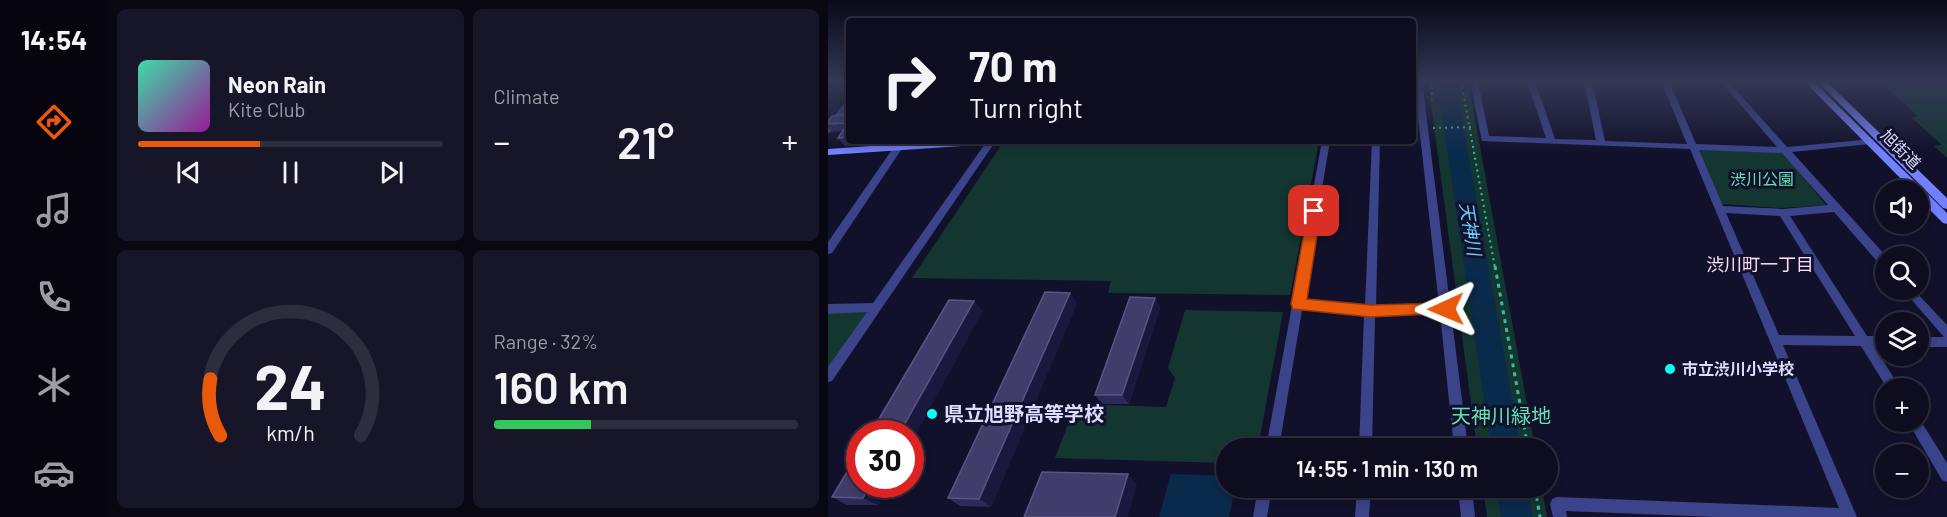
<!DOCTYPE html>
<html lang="en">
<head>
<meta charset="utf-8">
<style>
  body { margin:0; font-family:Barlow,"Noto Sans JP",sans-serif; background:#171629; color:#f1f3f6; height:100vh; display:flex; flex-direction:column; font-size:22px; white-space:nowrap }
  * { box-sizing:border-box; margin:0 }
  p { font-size:20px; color:#9b9ca5 }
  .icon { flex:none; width:33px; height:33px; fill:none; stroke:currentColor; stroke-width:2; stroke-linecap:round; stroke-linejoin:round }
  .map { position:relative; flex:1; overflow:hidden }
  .sheet { display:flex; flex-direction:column; gap:9px; padding:9px; background:#080712; width:720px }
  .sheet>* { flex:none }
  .banner { position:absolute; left:18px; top:18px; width:570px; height:126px; border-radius:6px; box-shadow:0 3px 9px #0003,0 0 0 2px #2e2d3e; background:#0e0d20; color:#f1f3f6; overflow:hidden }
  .controls { position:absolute; left:1047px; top:180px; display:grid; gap:12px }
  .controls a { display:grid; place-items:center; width:54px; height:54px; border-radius:50%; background:#0e0d20; box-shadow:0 3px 9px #0003,0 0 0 2px #2e2d3e; font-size:30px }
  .speed { position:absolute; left:18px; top:420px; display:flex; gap:12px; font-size:30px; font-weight:700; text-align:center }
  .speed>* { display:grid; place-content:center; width:78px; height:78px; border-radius:50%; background:#0e0d20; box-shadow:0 3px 9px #0003,0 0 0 2px #2e2d3e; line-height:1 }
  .speed .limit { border:9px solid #d22; background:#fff; color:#111 }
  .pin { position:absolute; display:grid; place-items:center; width:51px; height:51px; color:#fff; margin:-26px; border-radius:12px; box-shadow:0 3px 9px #0006 }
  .me { position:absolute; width:66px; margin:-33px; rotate:269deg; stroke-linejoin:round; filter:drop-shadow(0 0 4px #0008) }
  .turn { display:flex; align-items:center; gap:21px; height:126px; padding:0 24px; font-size:27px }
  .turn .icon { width:78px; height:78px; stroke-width:2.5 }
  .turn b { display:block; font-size:42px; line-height:51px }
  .big { font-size:45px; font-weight:600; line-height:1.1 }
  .sheet .widget { flex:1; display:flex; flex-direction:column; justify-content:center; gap:9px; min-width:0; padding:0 21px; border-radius:9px; background:#171629 }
  .sheet .dial { align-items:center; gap:0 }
  .dial svg { height:156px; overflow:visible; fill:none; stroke:#2e2d3e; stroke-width:7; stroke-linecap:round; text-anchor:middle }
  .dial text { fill:#f1f3f6; stroke:none }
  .song { display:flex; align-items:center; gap:18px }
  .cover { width:72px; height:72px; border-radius:9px; background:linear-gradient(135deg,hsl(160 70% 55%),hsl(300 70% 35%)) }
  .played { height:6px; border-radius:3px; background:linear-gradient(90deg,#ea580c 40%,#2e2d3e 40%) }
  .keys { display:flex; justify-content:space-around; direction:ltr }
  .heat { display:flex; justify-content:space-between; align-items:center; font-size:33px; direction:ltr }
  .charge { height:9px; border-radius:4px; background:linear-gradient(90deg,#34c759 32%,#2e2d3e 0) }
  .sheet .tiles { flex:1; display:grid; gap:9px; grid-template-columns:repeat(2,1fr) }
  .trip { position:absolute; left:388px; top:438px; width:342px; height:60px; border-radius:30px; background:#0e0d20; box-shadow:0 3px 9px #0003,0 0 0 2px #2e2d3e; font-weight:600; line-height:60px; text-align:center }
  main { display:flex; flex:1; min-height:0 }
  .tab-bar { display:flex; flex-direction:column; width:108px; justify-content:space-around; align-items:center; background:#06050d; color:#9b9ca5 }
  .tab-bar .icon { width:42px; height:42px }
  .tab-bar .on { color:#ea580c }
  .tab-bar b { font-size:27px; color:#f1f3f6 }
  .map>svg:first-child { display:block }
  .green { fill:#143630 }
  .water { fill:#0a2a4b }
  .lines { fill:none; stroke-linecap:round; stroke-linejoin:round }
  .river { fill:#0a2a4b; fill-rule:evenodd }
  .path-far1 { stroke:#2fbfa3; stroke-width:2; stroke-dasharray:2 4; stroke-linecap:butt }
  .path { stroke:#2fbfa3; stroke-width:3; stroke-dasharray:4 5; stroke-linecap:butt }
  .street { fill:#3b438b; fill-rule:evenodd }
  .secondary { fill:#7281ff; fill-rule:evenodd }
  .wall { fill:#2d2a59 }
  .shaded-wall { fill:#1a183f }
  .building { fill:#403d6b; stroke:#585682; stroke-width:1.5 }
  .route { fill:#ea580c; stroke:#983908; stroke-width:1.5 }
  .poi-dot { fill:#07fff7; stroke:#12112b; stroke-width:2 }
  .labels { text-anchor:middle; stroke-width:6; stroke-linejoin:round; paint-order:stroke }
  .street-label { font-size:16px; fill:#dbdcff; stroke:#12112b }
  .park-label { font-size:16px; fill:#64e2b2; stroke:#12112b }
  .poi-label { font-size:16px; font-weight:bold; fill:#dbdcff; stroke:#12112b; text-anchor:start }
  .water-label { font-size:18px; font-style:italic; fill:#69cdff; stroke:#12112b }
  .neighbourhood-label { font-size:18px; fill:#ffddf7; stroke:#12112b }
  .near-poi-label { font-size:20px; font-weight:bold; fill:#dbdcff; stroke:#12112b; text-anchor:start }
  .near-park-label { font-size:20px; fill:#64e2b2; stroke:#12112b }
</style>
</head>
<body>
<main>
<nav class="tab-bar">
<b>14:54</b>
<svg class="icon on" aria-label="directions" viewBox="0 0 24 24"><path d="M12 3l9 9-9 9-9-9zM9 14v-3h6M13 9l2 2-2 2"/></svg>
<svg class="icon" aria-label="music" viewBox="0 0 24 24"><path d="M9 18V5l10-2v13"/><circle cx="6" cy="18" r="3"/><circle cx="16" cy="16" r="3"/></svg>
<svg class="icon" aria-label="phone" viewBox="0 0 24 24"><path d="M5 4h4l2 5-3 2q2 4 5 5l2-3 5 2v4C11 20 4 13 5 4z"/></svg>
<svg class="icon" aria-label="climate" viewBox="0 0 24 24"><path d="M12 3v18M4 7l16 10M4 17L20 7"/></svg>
<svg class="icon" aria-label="car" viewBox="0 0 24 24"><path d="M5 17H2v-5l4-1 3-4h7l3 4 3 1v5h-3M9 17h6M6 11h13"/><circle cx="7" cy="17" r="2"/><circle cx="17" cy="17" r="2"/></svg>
</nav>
<section class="sheet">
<div class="tiles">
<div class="widget">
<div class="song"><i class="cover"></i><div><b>Neon Rain</b><p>Kite Club</p></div></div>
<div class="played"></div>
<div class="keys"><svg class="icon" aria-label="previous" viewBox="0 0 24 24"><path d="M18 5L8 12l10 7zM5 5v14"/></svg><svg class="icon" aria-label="pause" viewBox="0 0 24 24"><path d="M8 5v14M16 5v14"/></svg><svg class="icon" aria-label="next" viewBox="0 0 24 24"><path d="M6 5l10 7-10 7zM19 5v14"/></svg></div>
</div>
<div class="widget"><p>Climate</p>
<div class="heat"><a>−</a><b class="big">21°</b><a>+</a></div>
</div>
<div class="widget dial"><svg viewBox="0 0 100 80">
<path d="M14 69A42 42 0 1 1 86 69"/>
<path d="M14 69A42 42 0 0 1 9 40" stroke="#ea580c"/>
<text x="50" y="56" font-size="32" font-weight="700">24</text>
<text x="50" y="72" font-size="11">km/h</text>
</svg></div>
<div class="widget"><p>Range · 32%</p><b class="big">160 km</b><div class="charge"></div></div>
</div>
</section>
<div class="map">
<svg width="1119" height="517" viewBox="0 0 1119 517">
  <rect width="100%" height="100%" fill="#12112b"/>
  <path class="green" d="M 600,81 L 640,81 L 707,448 L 649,448 Z
    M 1086,81 L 1119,81 L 1119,158 L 1106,146 L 1114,145 L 1084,118 L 1090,116 L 1054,84 Z
    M 176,141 L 491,141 L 462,295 L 280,293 L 283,281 L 84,278 Z
    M 870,150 L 955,152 L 998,205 L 953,208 L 893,204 Z
    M 357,310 L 455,312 L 430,448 L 399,448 L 399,463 L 227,458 L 248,404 L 338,407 L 347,378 L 340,368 Z
    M 40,311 L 0,369 L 0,314 Z
    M 655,488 L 714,488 L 719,517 L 659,517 Z"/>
  <path class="water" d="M 343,474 L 399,476 L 399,488 L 407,488 L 401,517 L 331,517 Z"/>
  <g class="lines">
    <path class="river" d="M 609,81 L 627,81 L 693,448 L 663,448 Z
      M 668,488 L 700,488 L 705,517 L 673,517 Z"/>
    <path class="path-far1" d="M 604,81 L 604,100
      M 633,81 L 667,268
      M 605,128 L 643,127"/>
    <path class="path" d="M 667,266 L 700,448
      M 707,488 L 712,517"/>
    <path class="street" d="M 586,81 L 594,81 L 640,448 L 626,448 L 612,314 L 547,316 L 544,448 L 531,448 L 536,315 L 474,310 L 451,448 L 438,448 L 494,141 L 502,141 L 475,301 L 537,306 L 544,141 L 552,141 L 548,306 L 611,305 Z
      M 642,81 L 650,81 L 661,136 L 718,138 L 699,81 L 707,81 L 727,139 L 768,140 L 756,81 L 764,81 L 777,141 L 859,144 L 833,81 L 841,81 L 868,144 L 949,147 L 892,81 L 900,81 L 959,147 L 1045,139 L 1046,141 L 1042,144 L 964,152 L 1058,256 L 1058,268 L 1054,267 L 1006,212 L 962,216 L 1039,336 L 1058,336 L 1058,346 L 1046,346 L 1072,388 L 1059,388 L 1033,346 L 955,345 L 1029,517 L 887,517 L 738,511 L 739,517 L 725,517 L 722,504 L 724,499 L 729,497 L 1011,508 L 862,149 L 654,141 ZM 871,150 L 954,153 L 1000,205 L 955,209 L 895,206 ZM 898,213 L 952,216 L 1027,336 L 951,335 Z
      M 18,101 L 21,101 L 21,109 L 3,132 L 0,133 L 0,124 Z
      M 70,141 L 79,141 L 4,253 L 0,254 L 0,242 Z
      M 159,141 L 167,142 L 4,381 L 0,382 L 0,367 L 39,312 L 0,314 L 0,304 L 45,303 Z
      M 1075,290 L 1086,290 L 1119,325 L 1119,347 L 1090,347 L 1090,337 L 1116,337 Z
      M 1091,418 L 1119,463 L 1119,482 L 1114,480 L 1080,422 L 1090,422 Z
      M 430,488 L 444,488 L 439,517 L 425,517 Z
      M 529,488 L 543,488 L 541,517 L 527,517 Z
      M 630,488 L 644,488 L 647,517 L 633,517 Z"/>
    <path class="secondary" d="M 976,81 L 985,81 L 1119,213 L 1119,224 L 1115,223 L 1090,198 L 1090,190 L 1084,190 Z
      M 989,81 L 998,81 L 1119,198 L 1119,209 L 1115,208 Z
      M 115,141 L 169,141 L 164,144 L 0,155 L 0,149 Z"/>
  </g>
  <path class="wall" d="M 21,115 L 21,141 L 41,141 L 39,144 L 17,146 L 10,138 L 15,131 L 4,132 L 0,127 L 0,121 Z
    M 242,293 L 249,303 L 163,507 L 132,506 L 120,498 Z
    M 327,298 L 332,308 L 301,404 L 274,404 L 267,395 Z
    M 32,484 L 61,484 L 50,505 L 19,505 L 4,497 Z"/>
  <path class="shaded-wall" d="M 242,293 L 249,303 L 163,507 L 151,499 Z
    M 327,298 L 332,308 L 301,404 L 294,395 Z
    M 146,301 L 155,311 L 82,445 L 82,434 L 71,434 Z
    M 300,474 L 309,484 L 300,517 L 287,517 Z
    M 43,484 L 61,484 L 50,505 L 35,498 Z"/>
  <path class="building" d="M 21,115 L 21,118 L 18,123 L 0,124 L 0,121 L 4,116 Z
    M 21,121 L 21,137 L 10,138 L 20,122 Z
    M 217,292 L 242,293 L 151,499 L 120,498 Z
    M 302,297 L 327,298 L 294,395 L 267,395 Z
    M 121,300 L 146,301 L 71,434 L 42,434 Z
    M 32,450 L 32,484 L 43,484 L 35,498 L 4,497 Z
    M 214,472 L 300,474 L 287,517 L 196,517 Z"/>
  <linearGradient id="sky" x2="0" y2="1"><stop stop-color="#0a0918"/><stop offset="0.53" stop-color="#333855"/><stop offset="1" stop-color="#333855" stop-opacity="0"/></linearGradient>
  <rect width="1119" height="153" fill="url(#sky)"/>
  <path class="route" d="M 486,206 L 493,211 L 479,299 L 543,305 L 618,303 L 623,305 L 625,309 L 623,313 L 543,317 L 465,309 L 463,304 L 480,211 Z"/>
  <g class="poi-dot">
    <circle cx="842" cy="369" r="6"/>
    <circle cx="104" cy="414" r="6"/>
  </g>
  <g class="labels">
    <g class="street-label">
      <text transform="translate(1073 149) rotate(45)" y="6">旭街道</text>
    </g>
    <g class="park-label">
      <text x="934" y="185">渋川公園</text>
    </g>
    <g class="poi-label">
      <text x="854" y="375">市立渋川小学校</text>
    </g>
    <g class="water-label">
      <text transform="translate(642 229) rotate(81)" y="6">天神川</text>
    </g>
    <g class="neighbourhood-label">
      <text x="932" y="271">渋川町一丁目</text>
    </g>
    <g class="near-poi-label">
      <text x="116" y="421">県立旭野高等学校</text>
    </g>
    <g class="near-park-label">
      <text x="673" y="423">天神川緑地</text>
    </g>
  </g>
</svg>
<div class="controls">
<a><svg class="icon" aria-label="sound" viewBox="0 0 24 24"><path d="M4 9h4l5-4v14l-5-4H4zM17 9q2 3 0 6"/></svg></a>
<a><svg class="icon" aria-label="search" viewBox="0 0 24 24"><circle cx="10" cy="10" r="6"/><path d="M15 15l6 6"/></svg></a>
<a><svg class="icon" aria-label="layers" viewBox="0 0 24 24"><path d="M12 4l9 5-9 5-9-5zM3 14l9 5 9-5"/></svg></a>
<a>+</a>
<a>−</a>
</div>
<div class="speed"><div class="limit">30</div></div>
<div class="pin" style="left:486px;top:211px;background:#d93025"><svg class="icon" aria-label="arrive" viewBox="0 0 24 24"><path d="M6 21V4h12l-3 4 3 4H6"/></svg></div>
<svg class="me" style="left:618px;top:309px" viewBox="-20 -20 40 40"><path d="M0-17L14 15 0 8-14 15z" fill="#ea580c" stroke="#fff" stroke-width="4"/></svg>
<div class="trip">14:55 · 1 min · 130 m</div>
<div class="banner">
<div class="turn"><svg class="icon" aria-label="right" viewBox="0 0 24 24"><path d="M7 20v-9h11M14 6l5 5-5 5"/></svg><div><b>70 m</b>Turn right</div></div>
</div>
</div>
</main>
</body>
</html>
